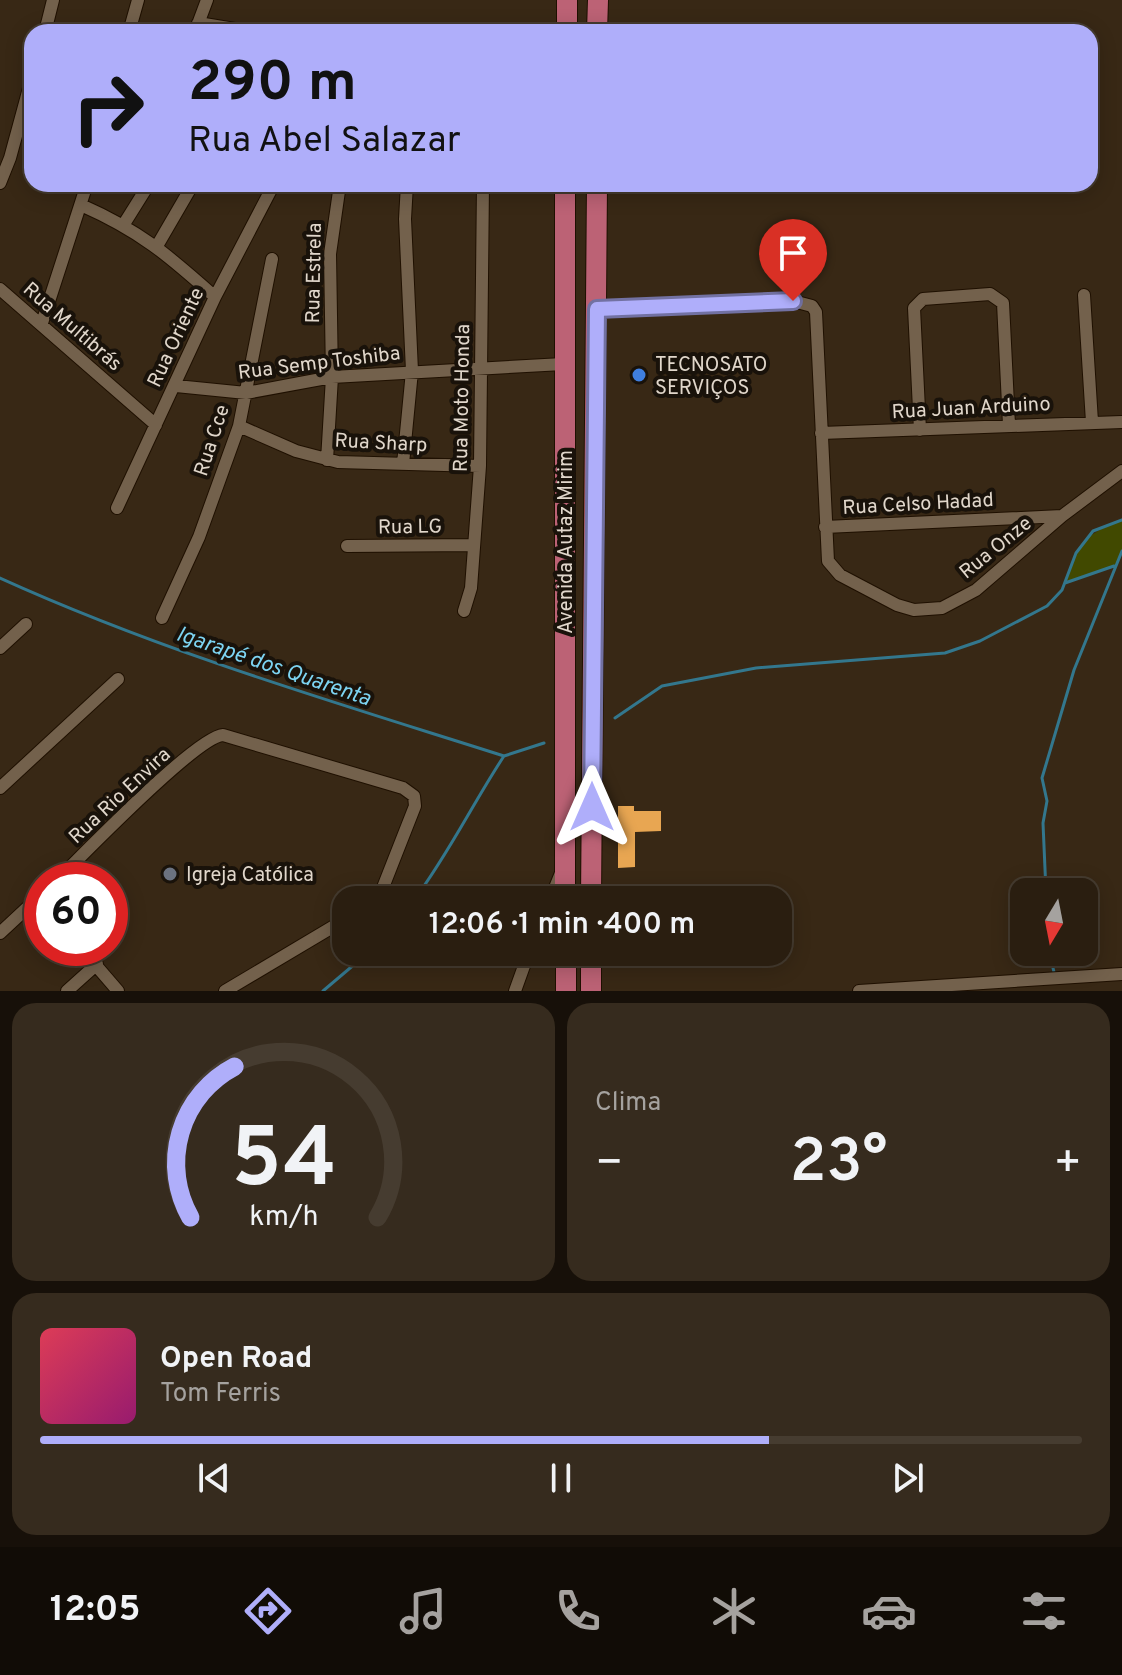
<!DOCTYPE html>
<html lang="pt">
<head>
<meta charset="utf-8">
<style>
  body { margin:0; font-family:Overpass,sans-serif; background:#362b1e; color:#f1f3f6; height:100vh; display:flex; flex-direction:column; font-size:30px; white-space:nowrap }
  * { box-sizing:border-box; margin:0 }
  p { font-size:26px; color:#a5a29f }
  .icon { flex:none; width:44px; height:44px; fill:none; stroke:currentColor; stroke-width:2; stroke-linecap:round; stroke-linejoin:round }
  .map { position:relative; height:991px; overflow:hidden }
  .panel { display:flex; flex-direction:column; gap:12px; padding:12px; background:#171009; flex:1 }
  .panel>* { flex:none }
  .top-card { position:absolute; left:24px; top:24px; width:1074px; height:168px; border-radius:24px; box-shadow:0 4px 20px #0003,0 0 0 2px #463c30; background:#afaefa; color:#111; overflow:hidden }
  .needle { width:52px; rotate:190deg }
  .fabs { position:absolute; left:1010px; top:878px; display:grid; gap:16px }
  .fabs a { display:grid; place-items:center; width:88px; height:88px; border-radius:16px; background:#2a1e10; box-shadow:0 4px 20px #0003,0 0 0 2px #463c30; font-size:40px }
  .speed { position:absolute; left:24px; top:862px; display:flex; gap:16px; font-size:40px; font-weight:700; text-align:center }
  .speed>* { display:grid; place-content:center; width:104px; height:104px; border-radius:50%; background:#2a1e10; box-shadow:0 4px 20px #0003,0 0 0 2px #463c30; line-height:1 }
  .speed .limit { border:12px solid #d22; background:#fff; color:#111 }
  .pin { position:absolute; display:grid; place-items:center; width:68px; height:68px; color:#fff; margin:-82px -34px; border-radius:50% 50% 50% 0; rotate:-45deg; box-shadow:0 0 8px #0007 }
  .pin .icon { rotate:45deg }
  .me { position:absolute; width:88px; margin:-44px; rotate:0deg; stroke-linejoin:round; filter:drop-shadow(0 0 6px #0008) }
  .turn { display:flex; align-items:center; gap:28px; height:168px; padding:0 32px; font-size:36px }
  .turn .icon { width:104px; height:104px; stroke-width:2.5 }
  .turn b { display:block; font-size:56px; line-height:68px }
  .big { font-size:60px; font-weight:600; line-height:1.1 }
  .panel .tile { flex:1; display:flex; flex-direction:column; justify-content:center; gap:12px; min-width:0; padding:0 28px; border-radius:24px; background:#362b1e }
  .panel .dial { align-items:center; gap:0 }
  .dial svg { height:208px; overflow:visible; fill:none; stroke:#463c30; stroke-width:7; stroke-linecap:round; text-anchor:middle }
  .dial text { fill:#f1f3f6; stroke:none }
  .song { display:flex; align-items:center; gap:24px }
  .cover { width:96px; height:96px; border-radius:12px; background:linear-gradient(135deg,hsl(350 70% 55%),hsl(320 70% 35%)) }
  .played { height:8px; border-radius:4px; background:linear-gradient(90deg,#afaefa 70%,#463c30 70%) }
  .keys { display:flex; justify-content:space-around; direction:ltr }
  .heat { display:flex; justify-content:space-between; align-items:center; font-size:44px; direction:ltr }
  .panel .tiles { flex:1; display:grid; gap:12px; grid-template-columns:1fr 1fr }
  .tile:last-child { grid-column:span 2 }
  .trip { position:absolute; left:332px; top:886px; width:460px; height:80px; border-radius:24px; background:#2a1e10; box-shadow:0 4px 20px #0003,0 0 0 2px #463c30; font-weight:600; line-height:80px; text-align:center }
  .tab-bar { display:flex; height:128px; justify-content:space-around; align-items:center; background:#110c06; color:#a5a29f }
  .tab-bar .icon { width:56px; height:56px }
  .tab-bar .on { color:#afaefa }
  .tab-bar b { font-size:36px; color:#f1f3f6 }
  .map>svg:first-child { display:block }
  .green { fill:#414900 }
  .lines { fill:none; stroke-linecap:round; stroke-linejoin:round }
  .stream { stroke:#33778d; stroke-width:3 }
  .building { fill:#e8a652 }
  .street-casing { stroke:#1f1001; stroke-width:14 }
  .primary-casing { stroke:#1f1001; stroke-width:22 }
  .street { stroke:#73614c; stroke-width:12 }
  .primary { stroke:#bc6275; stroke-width:20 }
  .route-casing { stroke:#7271a2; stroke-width:20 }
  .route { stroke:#afaefa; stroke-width:14 }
  .shop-dot { fill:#3f7fe0; stroke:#19120a; stroke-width:3 }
  .worship-dot { fill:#6b7280; stroke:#19120a; stroke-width:3 }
  .labels { text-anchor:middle; stroke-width:8; stroke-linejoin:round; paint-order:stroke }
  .street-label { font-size:20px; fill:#e1d7cb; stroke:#19120a }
  .poi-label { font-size:20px; fill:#e1d7cb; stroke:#19120a; text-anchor:start }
  .water-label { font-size:22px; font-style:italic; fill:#7dd4f2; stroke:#19120a }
</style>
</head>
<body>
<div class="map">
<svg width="1122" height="991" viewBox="0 0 1122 991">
  <rect width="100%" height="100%" fill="#382815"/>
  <path class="green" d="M 1122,520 L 1122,551 L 1115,566 L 1065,583 C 1080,541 1081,537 1122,520 Z"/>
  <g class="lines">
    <path class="stream" d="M 0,578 C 163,652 334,702 504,756 L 544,743
      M 1065,583 L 1114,566
      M 615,718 L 662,686 L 756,668 L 945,653 L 980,641 L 1047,606 L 1062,590 L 1076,553 L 1093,531 L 1122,520
      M 1046,892 L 1043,823 L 1047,801 L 1042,778 L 1074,670 L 1122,551
      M 414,900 C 448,855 473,803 504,756
      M 1049,952 L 1055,976
      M 323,991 L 369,952"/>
  </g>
  <path class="building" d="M 618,806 L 634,806 L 634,811 L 661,811 L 661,831 L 635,832 L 635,867 L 618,868 Z"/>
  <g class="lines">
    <defs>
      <path id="street" d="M 198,23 L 253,32
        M 45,32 L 53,0
        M 129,32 L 138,0
        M 195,32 L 207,0
        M 0,183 L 10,158 L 32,77
        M 81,205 C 140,231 168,255 215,297
        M 124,224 L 149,184
        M 157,246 L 193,184
        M 0,289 L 156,425
        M 1084,295 L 1092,422
        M 597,309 L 793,301 L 812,306 L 816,312 L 828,561 L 840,575 L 897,605 L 914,610 L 942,608 L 976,590 L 1062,516 L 1122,471
        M 42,323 L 87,184
        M 176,386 L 246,393 L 332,377 L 563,364
        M 239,426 L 296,451 L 338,462 L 480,466
        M 920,430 L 914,308 L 923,299 L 990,294 L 1003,303 L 1009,425
        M 821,433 L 1122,422
        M 327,460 L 332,377 L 330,254 L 340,184
        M 403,464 L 412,371 L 405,219 L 407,184
        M 117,508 L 215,297 L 274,184
        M 825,527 L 1062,516
        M 347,546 L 474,545
        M 464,611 L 471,588 L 480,466 L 483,184
        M 162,618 L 199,537 L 239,426 L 272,259
        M 0,648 L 26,624
        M 0,788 L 118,679
        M 57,880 C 83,855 196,737 223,735 L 403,788 L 414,796 L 415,806 L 382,890 L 374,900
        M 550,900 L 561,873
        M 0,933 L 42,894
        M 81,948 L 118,991
        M 67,991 L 97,964
        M 225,991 L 346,919
        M 515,991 L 529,952
        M 859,991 L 1122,974"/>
      <path id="primary" d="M 567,32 L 567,0
        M 597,32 L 598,0
        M 565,184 L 565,900
        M 591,900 L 597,184
        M 566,991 L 566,952
        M 591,991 L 591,952"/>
    </defs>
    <use href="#street" class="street-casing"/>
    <use href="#primary" class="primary-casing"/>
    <use href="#street" class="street"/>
    <use href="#primary" class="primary"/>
  </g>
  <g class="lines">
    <defs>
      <path id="route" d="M 592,807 L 597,309 L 793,301"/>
    </defs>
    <use href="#route" class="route-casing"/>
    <use href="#route" class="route"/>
  </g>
  <circle class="shop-dot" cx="639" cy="375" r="8"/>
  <circle class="worship-dot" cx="170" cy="874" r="8"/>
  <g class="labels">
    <g class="street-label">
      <text transform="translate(313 273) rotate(-89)" y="7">Rua Estrela</text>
      <text transform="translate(73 326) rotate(41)" y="7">Rua Multibrás</text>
      <text transform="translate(175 337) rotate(-65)" y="7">Rua Oriente</text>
      <text transform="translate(319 362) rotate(-7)" y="7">Rua Semp Toshiba</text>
      <text transform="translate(461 398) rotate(-89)" y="7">Rua Moto Honda</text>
      <text transform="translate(971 407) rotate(-3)" y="7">Rua Juan Arduino</text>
      <text transform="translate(211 440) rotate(-72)" y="7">Rua Cce</text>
      <text transform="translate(381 442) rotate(3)" y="7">Rua Sharp</text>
      <text transform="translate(918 503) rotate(-3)" y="7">Rua Celso Hadad</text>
      <text transform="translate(410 526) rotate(-1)" y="7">Rua LG</text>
      <text transform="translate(565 542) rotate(-90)" y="7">Avenida Autaz Mirim</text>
      <text transform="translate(995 547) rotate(-39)" y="7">Rua Onze</text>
      <text transform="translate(119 795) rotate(-43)" y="7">Rua Rio Envira</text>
    </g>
    <g class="poi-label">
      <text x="655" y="371">TECNOSATO<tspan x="655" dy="23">SERVIÇOS</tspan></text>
      <text x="186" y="881">Igreja Católica</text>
    </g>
    <g class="water-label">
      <text transform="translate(274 665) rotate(19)" y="8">Igarapé dos Quarenta</text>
    </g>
  </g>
</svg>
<div class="fabs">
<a><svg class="needle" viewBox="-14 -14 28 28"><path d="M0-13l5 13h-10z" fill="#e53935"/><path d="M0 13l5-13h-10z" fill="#a5a29f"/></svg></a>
</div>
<div class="speed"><div class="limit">60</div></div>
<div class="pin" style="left:793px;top:301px;background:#d93025"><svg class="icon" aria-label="arrive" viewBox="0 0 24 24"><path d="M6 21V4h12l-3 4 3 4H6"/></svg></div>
<svg class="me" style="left:592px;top:807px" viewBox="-20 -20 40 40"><path d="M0-17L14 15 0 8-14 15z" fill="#afaefa" stroke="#fff" stroke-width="4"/></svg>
<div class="trip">12:06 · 1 min · 400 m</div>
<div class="top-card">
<div class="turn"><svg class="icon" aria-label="right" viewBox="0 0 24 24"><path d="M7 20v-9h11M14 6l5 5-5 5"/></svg><div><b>290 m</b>Rua Abel Salazar</div></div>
</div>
</div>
<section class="panel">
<div class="tiles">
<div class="tile dial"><svg viewBox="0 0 100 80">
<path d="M14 69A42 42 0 1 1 86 69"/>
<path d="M14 69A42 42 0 0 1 31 11" stroke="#afaefa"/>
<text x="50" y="56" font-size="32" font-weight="700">54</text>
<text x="50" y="72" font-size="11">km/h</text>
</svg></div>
<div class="tile"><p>Clima</p>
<div class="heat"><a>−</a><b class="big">23°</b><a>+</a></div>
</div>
<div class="tile">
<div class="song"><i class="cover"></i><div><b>Open Road</b><p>Tom Ferris</p></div></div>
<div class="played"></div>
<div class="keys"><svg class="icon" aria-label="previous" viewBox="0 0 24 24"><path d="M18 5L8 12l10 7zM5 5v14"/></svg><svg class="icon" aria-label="pause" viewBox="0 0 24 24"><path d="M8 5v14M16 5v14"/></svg><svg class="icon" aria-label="next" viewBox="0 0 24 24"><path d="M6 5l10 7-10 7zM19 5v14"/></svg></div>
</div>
</div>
</section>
<nav class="tab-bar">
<b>12:05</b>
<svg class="icon on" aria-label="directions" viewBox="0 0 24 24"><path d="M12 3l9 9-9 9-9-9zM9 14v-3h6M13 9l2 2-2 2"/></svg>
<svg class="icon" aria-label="music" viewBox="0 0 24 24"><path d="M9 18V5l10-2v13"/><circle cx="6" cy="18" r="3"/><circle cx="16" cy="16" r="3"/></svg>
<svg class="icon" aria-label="phone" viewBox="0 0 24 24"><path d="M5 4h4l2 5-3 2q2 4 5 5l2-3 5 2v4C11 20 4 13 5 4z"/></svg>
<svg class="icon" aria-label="climate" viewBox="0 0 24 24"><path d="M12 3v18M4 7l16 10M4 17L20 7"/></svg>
<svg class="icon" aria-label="car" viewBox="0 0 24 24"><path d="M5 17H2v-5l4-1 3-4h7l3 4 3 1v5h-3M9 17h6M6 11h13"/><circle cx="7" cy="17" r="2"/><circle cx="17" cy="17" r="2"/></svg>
<svg class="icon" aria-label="filters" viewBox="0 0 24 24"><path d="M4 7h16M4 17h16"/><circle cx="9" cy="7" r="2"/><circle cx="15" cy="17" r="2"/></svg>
</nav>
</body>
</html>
